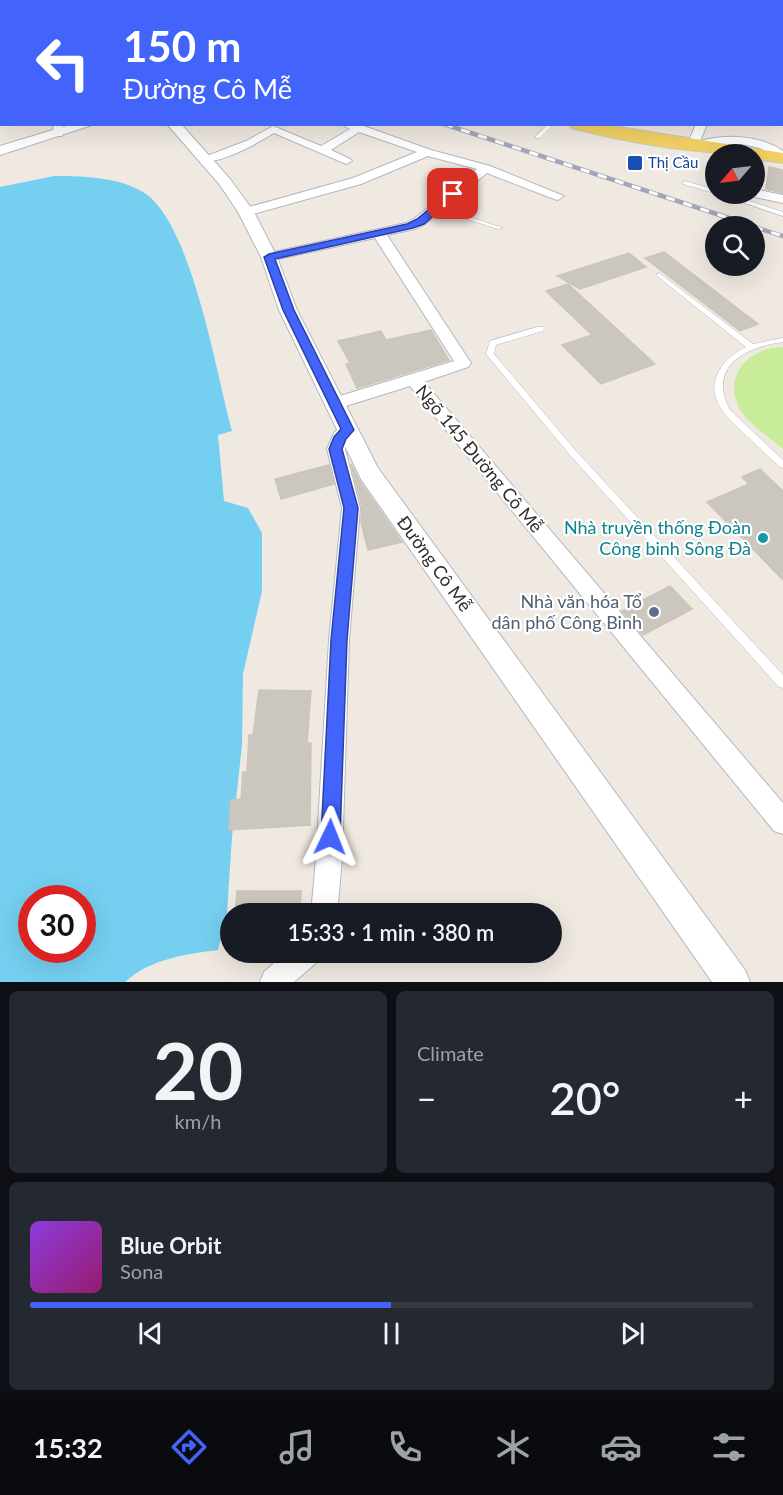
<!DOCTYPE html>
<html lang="en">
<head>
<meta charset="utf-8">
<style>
  body { margin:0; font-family:Lato,sans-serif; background:#242831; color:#f1f3f6; height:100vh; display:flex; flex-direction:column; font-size:22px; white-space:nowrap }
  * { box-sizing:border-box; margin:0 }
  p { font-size:20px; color:#9ea1a6 }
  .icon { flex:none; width:33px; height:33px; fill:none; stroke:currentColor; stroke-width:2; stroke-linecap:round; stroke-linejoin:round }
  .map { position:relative; height:982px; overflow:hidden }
  .panel { display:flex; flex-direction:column; gap:9px; padding:9px; background:#0d0f14; flex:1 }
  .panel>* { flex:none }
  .banner { position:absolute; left:0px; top:0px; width:783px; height:126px; box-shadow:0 6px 24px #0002; background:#4264fb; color:#fff; overflow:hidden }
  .needle { width:39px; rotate:242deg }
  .buttons { position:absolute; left:705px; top:144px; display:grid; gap:12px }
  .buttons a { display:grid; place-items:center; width:60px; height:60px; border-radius:50%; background:#171b24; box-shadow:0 6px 24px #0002; font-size:30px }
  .speed { position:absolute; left:18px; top:885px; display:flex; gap:12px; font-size:30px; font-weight:700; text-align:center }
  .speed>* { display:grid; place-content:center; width:78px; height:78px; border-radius:50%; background:#171b24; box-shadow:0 6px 24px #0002; line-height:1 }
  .speed .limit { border:9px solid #d22; background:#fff; color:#111 }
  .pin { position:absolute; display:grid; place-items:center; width:51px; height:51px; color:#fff; margin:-26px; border-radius:12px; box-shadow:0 3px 9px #0006 }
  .me { position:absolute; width:66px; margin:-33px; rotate:2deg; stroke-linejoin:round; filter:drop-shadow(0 0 4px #0008) }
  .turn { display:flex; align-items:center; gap:21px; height:126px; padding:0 24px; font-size:27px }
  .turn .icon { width:78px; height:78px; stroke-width:2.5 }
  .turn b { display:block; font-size:42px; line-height:51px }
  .big { font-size:45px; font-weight:600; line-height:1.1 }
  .panel .card { flex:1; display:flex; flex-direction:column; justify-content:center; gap:9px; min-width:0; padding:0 21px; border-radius:9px; background:#242831 }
  .panel .dial { align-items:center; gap:0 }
  .dial b { font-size:78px; line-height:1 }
  .song { display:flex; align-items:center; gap:18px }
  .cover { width:72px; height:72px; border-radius:9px; background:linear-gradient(135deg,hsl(270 70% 55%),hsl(320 70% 35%)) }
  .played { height:6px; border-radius:3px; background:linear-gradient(90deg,#4264fb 50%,#363941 50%) }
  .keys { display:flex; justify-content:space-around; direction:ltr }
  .heat { display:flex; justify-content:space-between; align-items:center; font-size:33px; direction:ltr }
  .panel .tiles { flex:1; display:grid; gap:9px; grid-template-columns:1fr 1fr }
  .card:last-child { grid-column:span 2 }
  .trip { position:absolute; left:220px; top:903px; width:342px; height:60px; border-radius:30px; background:#171b24; box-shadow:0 6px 24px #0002; font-weight:600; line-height:60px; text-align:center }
  .tabs { display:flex; height:96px; justify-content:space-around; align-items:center; background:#090b0e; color:#9ea1a6 }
  .tabs .icon { width:42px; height:42px }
  .tabs .on { color:#4264fb }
  .tabs b { font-size:27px; color:#f1f3f6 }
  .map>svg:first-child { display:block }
  .pitch { fill:#c9ec9a }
  .water { fill:#75cff0; fill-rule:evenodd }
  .building { fill:#cbc7bf; stroke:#cbc5ba; stroke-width:1.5 }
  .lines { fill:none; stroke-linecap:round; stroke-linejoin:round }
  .service-casing { stroke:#b4b7c1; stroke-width:1 }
  .minor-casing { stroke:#b4b7c1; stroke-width:2 }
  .tertiary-casing { stroke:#b4b7c1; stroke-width:2 }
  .secondary-casing { stroke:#b4b7c1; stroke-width:1 }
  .primary-casing { stroke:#c9c9c9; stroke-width:2 }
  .service { fill:#fff; fill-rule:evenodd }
  .minor { fill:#fff; fill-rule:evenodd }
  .tertiary { fill:#fff; fill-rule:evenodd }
  .secondary { fill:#fff; fill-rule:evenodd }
  .primary { fill:#f2d163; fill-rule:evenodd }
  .rail-far1-casing { stroke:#a3a6b8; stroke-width:4 }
  .rail-casing { stroke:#a3a6b8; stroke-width:4.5 }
  .rail-far1 { stroke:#fff; stroke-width:2; stroke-dasharray:8; stroke-linecap:butt }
  .rail { stroke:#fff; stroke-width:3; stroke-dasharray:9; stroke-linecap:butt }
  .route { fill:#4264fb; stroke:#2b41a3; stroke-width:1.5 }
  .transit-dot { fill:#1a4fb4; stroke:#fff; stroke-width:2 }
  .culture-dot { fill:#0f9aa8; stroke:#fff; stroke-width:2 }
  .service-dot { fill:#5c6f8a; stroke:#fff; stroke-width:2 }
  .labels { text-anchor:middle; stroke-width:4.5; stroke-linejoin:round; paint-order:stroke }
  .far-transit-label { font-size:15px; fill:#164399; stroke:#fff; text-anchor:start }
  .street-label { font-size:18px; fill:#2e2e2e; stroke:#fff }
  .culture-label { font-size:18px; fill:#0d838f; stroke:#fff; text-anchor:end }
  .service-label { font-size:18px; fill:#4e5e75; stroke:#fff; text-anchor:end }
</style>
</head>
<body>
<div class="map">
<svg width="783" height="982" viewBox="0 0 783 982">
  <rect width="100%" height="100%" fill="#efe9e1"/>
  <path class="pitch" d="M 783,347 L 783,449 C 770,438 750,425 741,411 C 721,377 748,347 783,347 Z"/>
  <path class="water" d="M 54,176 C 84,176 127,177 151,198 C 194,238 216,372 232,431 L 218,435 L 224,501 L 248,508 L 262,533 L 262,591 L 243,674 L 242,745 L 232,837 L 227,913 L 218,950 C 186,954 150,959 125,982 L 0,982 L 0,187 ZM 32,898 L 82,898 L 82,950 L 32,950 Z"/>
  <path class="building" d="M 769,167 L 783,170 L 783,193 L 766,189 Z
    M 664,252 L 758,324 L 740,331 L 645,258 Z
    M 629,253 L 646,267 L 580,289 L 557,276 Z
    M 568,284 L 655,364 L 601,384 L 562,345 L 592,335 L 546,291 Z
    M 431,330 L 449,360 L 357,388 L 346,364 L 350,363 L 338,341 L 381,331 L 386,340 Z
    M 351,464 L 359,480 L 402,542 L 368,550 L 361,523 L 362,507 Z
    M 329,465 L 334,484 L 281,499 L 275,479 Z
    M 760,469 L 783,491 L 783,580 L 707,502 L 749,484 L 742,477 Z
    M 670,586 L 692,609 L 643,635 L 622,611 Z
    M 259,690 L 311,691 L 307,743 L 311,743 L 310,825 L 229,830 L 231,800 L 241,799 L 243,772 L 247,772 L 249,735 L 253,735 Z
    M 237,891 L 301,891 L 300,914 L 235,914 Z"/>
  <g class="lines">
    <defs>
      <path id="service" d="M 548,124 L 554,124 L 540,138 L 536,138 L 536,136 Z
        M 685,181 L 716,190 L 716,194 L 717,194 L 714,193 L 683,184 L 682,183 Z
        M 718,194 L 726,194 L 744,199 L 746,194 L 752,194 L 749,201 L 783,212 L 783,216 Z
        M 435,207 L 439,207 L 503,228 L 498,229 L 435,209 Z
        M 659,273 L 753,344 L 783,338 L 783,342 C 745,347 707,367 730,410 L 783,460 L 783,468 L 780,467 C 770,458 759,448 749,438 C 731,421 703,399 719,371 C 725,360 734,353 746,347 L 657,276 L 656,275 Z
        M 537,327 L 543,327 L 544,329 L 543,331 L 496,345 L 494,354 L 576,451 L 783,675 L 783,688 L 779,687 L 570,455 L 486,354 L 490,341 Z"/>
      <path id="minor" d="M 85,0 L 96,0 L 97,2 L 86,2 Z
        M 2,67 L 2,76 L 0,76 L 0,68 Z
        M 782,105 L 783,105 L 783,111 L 782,111 Z
        M 53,124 L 63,124 L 62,136 L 54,136 Z
        M 341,124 L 358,124 L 431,150 L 490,166 L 564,196 L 558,200 L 554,199 L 487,173 L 425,224 L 415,229 L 387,235 L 471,363 L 468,367 L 424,382 L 783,803 L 783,834 L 774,831 L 410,386 L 333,410 L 327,408 L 325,404 L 327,400 L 454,361 L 375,238 L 269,261 L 262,257 L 269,253 L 406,223 L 415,218 L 477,169 L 428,156 L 361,184 L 246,216 L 240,212 L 242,209 L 353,178 L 417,152 L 359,132 L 331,150 L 350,159 L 352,161 L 346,164 L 274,133 C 258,143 219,165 201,161 L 199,159 L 246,141 L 273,126 L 321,146 L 350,129 Z
        M 696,124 L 707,124 L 700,141 C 728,134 759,135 783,151 L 783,159 L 760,148 L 742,144 L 689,147 L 687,145 Z
        M 754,189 L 783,195 L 783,203 L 750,196 L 748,194 L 754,194 Z
        M 347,424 L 353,426 L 355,430 L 348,440 L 345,449 L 360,508 L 349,640 L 342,859 L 337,914 L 311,914 L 316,859 L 329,640 L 342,508 L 327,449 L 334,433 L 341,426 Z
        M 286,952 L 320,952 L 317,962 L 294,982 L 260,982 L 264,972 Z"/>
      <path id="tertiary" d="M 73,124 L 95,124 L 0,155 L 0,146 Z
        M 167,124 L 181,124 L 230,179 L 254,212 L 277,257 L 297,310 L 378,468 L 745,970 L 750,982 L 712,982 L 361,479 L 279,310 L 261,257 L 238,212 L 220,185 Z"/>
      <path id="secondary" d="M 643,0 L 658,0 L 659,2 L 644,2 Z
        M 782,51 L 783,51 L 783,60 L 782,60 Z"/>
      <path id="primary" d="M 186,0 L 201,0 L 202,2 L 187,2 Z
        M 569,124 L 600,124 L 783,153 L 783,163 L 754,159 L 754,154 C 693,154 630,143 571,128 Z"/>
    </defs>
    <use href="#service" class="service-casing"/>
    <use href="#minor" class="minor-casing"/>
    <use href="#tertiary" class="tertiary-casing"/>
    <use href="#secondary" class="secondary-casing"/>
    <use href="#primary" class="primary-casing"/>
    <use href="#service" class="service"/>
    <use href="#minor" class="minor"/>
    <use href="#tertiary" class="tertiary"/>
    <use href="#secondary" class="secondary"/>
    <use href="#primary" class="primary"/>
    <defs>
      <path id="rail-far1" d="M 70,0 L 74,2"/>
      <path id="rail" d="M 444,124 L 753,226
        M 754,227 L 783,236"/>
    </defs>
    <use href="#rail-far1" class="rail-far1-casing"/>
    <use href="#rail" class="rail-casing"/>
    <use href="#rail-far1" class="rail-far1"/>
    <use href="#rail" class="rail"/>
  </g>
  <path class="route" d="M 450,192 L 458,194 L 424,224 L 413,228 L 275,259 L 294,310 L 354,430 L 346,439 L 342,449 L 358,508 L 347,640 L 340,837 L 337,844 L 330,847 L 324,844 L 321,837 L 331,640 L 344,508 L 329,449 L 334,437 L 341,429 L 283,310 L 264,257 L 269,254 L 407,224 L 417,219 Z"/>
  <rect class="transit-dot" x="627" y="155" width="16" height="16" rx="3"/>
  <circle class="culture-dot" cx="763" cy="538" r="6"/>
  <circle class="service-dot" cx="654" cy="612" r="6"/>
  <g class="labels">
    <g class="far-transit-label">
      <text x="648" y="168">Thị Cầu</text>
    </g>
    <g class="street-label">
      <text transform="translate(479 459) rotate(50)" y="6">Ngõ 145 Đường Cô Mễ</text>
      <text transform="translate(434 564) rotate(54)" y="6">Đường Cô Mễ</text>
    </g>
    <g class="culture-label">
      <text x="751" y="534">Nhà truyền thống Đoàn<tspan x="751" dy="21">Công binh Sông Đà</tspan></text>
    </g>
    <g class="service-label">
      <text x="642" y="608">Nhà văn hóa Tổ<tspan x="642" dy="21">dân phố Công Binh</tspan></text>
    </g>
  </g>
</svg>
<div class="buttons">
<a><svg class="needle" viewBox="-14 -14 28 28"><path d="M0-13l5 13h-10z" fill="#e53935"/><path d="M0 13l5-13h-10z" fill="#9ea1a6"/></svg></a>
<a><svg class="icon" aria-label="search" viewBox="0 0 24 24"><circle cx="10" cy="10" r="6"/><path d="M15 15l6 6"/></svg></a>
</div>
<div class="speed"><div class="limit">30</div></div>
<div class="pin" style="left:453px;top:194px;background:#d93025"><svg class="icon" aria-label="arrive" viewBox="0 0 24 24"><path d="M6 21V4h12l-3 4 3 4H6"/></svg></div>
<svg class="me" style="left:330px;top:837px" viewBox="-20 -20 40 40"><path d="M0-17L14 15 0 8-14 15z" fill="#4264fb" stroke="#fff" stroke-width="4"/></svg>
<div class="trip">15:33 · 1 min · 380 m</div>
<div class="banner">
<div class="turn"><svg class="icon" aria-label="left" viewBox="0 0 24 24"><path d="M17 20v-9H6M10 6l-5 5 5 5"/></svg><div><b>150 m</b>Đường Cô Mễ</div></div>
</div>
</div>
<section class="panel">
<div class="tiles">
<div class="card dial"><b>20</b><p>km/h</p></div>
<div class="card"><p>Climate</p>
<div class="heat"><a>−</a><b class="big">20°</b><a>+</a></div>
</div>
<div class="card">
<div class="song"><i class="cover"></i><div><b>Blue Orbit</b><p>Sona</p></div></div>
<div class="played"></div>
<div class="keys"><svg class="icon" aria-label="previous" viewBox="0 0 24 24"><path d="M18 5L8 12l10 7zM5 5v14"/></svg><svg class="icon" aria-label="pause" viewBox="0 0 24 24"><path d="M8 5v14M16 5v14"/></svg><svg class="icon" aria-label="next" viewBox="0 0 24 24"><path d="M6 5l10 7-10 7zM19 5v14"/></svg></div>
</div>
</div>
</section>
<nav class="tabs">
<b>15:32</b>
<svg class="icon on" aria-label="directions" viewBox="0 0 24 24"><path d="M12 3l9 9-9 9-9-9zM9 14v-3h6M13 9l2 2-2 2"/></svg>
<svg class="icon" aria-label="music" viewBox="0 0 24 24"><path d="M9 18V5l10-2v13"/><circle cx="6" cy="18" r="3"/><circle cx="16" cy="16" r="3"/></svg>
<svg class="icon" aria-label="phone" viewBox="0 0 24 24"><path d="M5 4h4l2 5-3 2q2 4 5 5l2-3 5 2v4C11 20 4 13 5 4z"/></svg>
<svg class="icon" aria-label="climate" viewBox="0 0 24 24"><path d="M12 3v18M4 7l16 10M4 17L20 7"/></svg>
<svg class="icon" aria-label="car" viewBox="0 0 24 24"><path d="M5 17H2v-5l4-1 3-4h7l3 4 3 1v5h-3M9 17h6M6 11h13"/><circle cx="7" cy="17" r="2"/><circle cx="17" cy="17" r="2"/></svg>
<svg class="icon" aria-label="filters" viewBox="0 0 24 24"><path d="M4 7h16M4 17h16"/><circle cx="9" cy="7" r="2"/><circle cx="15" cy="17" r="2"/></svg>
</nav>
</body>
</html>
